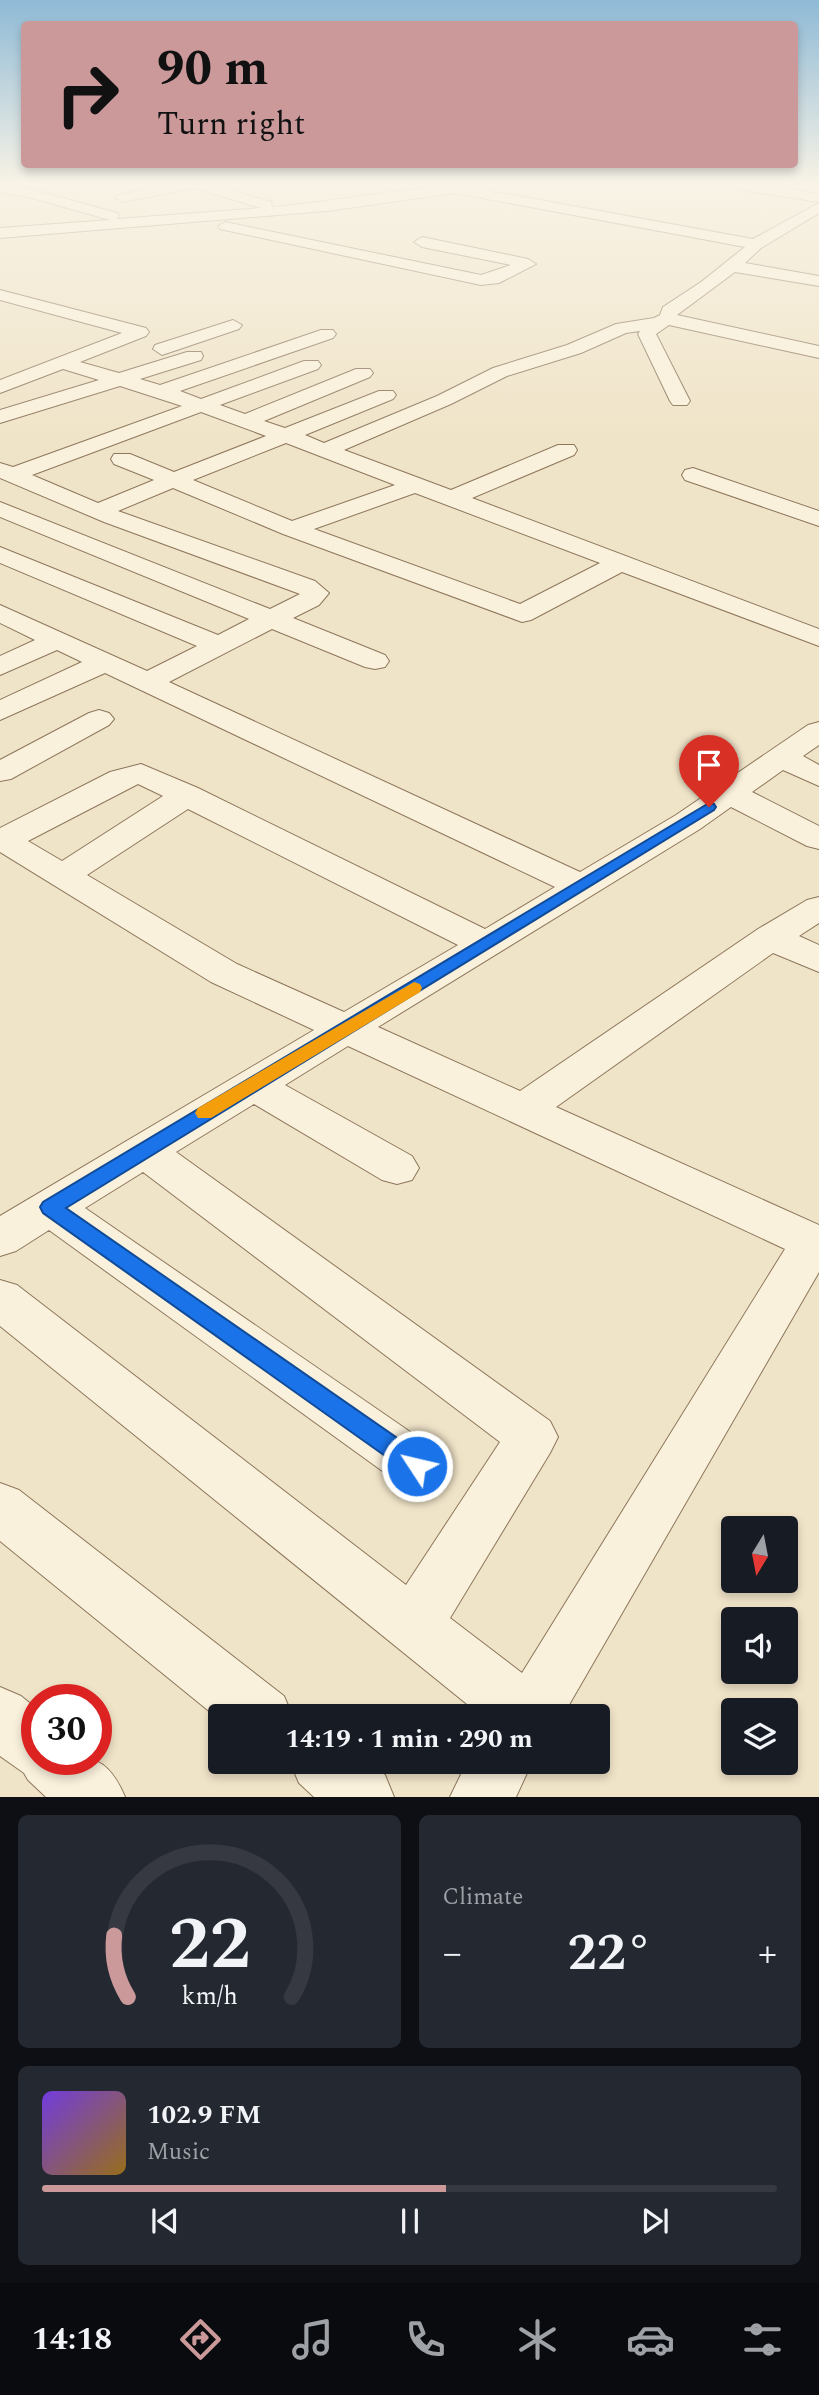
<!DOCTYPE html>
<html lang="en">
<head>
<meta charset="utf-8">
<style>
  body { margin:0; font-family:Spectral,serif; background:#242831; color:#f1f3f6; height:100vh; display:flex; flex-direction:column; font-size:26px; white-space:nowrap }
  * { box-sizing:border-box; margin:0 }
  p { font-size:23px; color:#9ea1a6 }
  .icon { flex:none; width:38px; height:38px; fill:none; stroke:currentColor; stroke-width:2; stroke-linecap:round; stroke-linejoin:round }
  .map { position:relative; height:1797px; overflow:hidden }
  .drawer { display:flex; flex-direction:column; gap:18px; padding:18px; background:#0d0f14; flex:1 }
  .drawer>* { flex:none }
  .top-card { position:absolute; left:21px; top:21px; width:777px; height:147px; border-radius:7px; box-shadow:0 4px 10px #0003; background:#cc999b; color:#111; overflow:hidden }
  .needle { width:46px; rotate:190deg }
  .fabs { position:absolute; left:721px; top:1516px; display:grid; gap:14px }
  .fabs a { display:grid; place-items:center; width:77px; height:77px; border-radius:7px; background:#171b24; box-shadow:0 4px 10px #0003; font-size:35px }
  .speed { position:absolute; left:21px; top:1684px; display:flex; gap:14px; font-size:35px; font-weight:700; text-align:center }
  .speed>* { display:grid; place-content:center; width:91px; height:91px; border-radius:50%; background:#171b24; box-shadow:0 4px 10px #0003; line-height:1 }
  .speed .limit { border:10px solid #d22; background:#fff; color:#111 }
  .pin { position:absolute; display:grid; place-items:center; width:60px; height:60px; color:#fff; margin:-72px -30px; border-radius:50% 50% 50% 0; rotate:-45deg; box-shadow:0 0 7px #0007 }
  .pin .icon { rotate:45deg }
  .me { position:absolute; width:77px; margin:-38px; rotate:305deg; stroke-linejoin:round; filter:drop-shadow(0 0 5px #0008) }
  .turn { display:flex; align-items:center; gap:24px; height:147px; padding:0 21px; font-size:32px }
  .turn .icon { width:91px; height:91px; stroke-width:2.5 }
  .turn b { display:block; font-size:49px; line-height:60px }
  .big { font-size:52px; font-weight:700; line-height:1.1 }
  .drawer .tile { flex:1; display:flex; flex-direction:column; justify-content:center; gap:10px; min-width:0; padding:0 24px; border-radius:10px; background:#242831 }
  .drawer .dial { align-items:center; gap:0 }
  .dial svg { height:182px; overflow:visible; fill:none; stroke:#363941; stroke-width:7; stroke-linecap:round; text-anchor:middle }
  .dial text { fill:#f1f3f6; stroke:none }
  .song { display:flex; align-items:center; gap:21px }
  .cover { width:84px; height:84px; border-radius:10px; background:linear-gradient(135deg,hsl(260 70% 55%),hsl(40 70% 35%)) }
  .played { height:7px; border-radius:4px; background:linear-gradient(90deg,#cc999b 55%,#363941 55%) }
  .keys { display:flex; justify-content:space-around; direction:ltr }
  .heat { display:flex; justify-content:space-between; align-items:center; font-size:38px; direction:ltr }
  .drawer .tiles { flex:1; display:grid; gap:18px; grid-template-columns:1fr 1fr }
  .tile:last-child { grid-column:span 2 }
  .trip { position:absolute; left:208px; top:1704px; width:402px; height:70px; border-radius:7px; background:#171b24; box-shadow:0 4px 10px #0003; font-weight:700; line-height:70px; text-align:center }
  .menu { display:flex; height:112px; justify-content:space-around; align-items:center; background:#090b0e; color:#9ea1a6 }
  .menu .icon { width:49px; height:49px }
  .menu .current { color:#cc999b }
  .menu b { font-size:32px; color:#f1f3f6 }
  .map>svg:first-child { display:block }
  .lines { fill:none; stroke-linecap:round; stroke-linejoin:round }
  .minor-casing { stroke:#8d765c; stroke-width:2 }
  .minor { fill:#faf1dc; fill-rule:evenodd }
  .route { fill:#1a73e8; stroke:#114b97; stroke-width:2 }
  .slow { fill:#f59e0b }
</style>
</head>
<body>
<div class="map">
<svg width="819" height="1797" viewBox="0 0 819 1797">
  <rect width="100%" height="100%" fill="#f0e4c8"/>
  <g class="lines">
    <defs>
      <path id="minor" d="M 0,185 L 34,190 L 117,213 L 119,216 L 117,219 L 261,208 L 194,188 L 123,202 L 116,198 L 118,195 L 168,185 L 214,185 L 271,202 L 272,207 C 343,201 414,185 486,185 L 480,189 L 753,239 L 819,203 L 819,213 L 761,248 L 745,263 L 819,276 L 819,286 L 735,272 L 677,315 L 819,346 L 819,358 L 669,325 L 656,334 L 690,401 L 687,405 L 673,405 L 670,401 L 638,334 L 640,331 L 626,333 L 581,353 L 507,376 L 451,404 L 344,450 L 451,490 L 558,445 L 574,445 L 577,450 L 574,455 L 472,498 L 819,629 L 819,646 L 622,572 L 531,620 L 522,622 L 283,534 L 173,488 L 118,511 L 315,581 L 329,593 L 319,605 L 293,618 L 385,655 L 389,661 L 385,667 L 375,669 L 365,667 L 272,629 L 169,682 L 580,872 L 676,815 L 808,725 L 819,722 L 819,745 L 803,756 L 819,765 L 819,786 L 783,770 L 752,792 L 819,826 L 819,849 L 807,846 L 731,807 L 700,829 L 378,1027 L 520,1091 L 758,929 L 807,900 L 819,897 L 819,923 L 799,936 L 819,945 L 819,972 L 773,953 L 556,1107 L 819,1225 L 819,1272 L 562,1717 L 483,1717 L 0,1326 L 0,1280 L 17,1285 L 406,1585 L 500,1442 L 143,1172 L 85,1208 L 435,1449 L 443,1466 L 435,1483 L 417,1490 L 399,1483 L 49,1230 L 16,1251 L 0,1256 L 0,1216 L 314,1030 L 211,982 L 0,852 L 0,828 L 110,772 L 141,764 L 198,788 L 485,929 L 555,887 L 105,673 L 0,720 L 0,700 L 82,662 L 57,650 L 0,675 L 0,656 L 35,640 L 0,623 L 0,605 L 147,671 L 197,646 L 0,563 L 0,547 L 218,635 L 249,619 L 0,517 L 0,502 L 270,609 L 300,594 L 104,522 L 0,478 L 0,463 L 13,467 L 182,406 L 120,386 L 0,423 L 0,410 L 99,380 L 63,369 L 0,393 L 0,380 L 122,333 L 0,300 L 0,290 L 146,328 L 149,332 L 146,336 L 80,362 L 119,373 L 187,352 L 201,352 L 203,356 L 201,360 L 140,379 L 160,385 L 321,330 L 333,330 L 336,334 L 333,338 L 180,391 L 201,399 L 304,361 L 318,361 L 321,365 L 318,369 L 220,405 L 245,414 L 356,369 L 370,369 L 373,373 L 370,377 L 264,421 L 285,428 L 379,391 L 393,391 L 396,395 L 393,399 L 305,435 L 324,443 L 437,396 L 493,368 L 567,345 L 616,324 L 654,318 L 660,315 L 663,307 L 701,282 L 745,247 L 455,193 L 327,211 L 0,238 L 0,228 L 110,220 L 32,198 L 0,192 ZM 201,412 L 266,436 L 174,472 L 130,454 L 114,454 L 111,459 L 114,464 L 154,480 L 98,503 L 32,475 ZM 286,443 L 395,485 L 292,521 L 193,480 ZM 415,493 L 600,563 L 520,604 L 314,529 ZM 138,784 L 163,796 L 62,861 L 28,841 ZM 188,809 L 458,945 L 344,1012 L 237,964 L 87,875 ZM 348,1046 L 785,1249 L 522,1673 L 450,1618 L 550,1453 L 558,1437 L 550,1421 L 176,1152 L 254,1104 L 382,1180 L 397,1184 L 412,1180 L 419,1168 L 412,1156 L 285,1085 Z
        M 729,185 L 763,185 L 819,194 L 819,202 L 736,189 Z
        M 225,222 L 481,275 L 511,265 L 422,247 L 414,242 L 422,237 L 528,259 L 536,264 L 499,283 L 481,285 L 220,229 L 218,226 Z
        M 233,320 L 242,325 L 239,329 L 162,355 L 153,349 L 155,345 Z
        M 693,468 L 819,511 L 819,526 L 685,480 L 682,475 L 685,470 Z
        M 99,710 L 109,713 L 114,719 L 109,725 L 11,779 L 0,781 L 0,760 L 89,713 Z
        M 0,1483 L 19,1490 L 284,1696 L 293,1717 L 220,1717 L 220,1720 L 0,1541 Z
        M 0,1687 L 21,1696 L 37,1709 L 37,1759 C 83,1759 104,1747 125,1797 L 46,1797 L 28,1780 L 24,1773 L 0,1756 Z
        M 290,1762 L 369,1762 L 385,1775 L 394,1797 L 314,1797 L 299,1783 Z
        M 467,1762 L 532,1762 L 516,1797 L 450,1797 Z"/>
    </defs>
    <use href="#minor" class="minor-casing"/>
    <use href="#minor" class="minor"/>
  </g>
  <linearGradient id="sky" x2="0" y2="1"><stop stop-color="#8fbad6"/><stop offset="0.42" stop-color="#f8f3e6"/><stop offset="1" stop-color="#f8f3e6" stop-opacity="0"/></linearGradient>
  <rect width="819" height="437" fill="url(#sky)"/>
  <path class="route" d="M 709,803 L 714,804 L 716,807 L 714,810 L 66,1208 L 426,1458 L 429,1466 L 426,1473 L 417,1477 L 409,1473 L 43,1213 L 40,1207 L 43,1202 Z"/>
  <path class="slow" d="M 414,982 L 420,984 L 422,988 L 420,992 L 211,1118 L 198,1118 L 195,1113 L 198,1108 Z"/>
</svg>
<div class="fabs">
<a><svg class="needle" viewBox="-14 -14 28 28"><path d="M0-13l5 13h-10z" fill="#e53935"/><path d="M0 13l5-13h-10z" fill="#9ea1a6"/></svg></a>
<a><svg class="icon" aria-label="sound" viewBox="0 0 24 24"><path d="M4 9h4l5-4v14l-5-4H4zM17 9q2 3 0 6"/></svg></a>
<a><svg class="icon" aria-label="layers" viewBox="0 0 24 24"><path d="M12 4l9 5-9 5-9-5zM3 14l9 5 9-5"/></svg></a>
</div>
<div class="speed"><div class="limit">30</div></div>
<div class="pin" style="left:709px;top:807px;background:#d93025"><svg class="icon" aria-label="arrive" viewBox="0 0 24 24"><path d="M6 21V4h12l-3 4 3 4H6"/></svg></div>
<svg class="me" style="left:417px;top:1466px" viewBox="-20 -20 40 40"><circle r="17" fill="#1a73e8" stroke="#fff" stroke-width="3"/><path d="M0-11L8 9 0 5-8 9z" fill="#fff"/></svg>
<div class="trip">14:19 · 1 min · 290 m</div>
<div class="top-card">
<div class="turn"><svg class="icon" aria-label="right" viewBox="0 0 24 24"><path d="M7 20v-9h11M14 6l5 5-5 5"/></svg><div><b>90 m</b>Turn right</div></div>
</div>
</div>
<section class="drawer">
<div class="tiles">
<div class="tile dial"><svg viewBox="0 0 100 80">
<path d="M14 69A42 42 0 1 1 86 69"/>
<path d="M14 69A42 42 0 0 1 8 42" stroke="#cc999b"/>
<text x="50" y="56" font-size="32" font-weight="700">22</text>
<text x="50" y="72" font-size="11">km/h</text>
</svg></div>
<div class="tile"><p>Climate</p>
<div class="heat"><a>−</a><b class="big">22°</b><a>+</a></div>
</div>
<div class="tile">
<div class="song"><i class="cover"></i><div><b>102.9 FM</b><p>Music</p></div></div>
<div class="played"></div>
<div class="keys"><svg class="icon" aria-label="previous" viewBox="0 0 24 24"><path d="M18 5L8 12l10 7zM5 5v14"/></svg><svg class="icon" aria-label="pause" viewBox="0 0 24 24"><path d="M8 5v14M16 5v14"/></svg><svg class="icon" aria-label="next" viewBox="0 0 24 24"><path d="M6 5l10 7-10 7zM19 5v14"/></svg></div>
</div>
</div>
</section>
<nav class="menu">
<b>14:18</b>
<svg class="icon current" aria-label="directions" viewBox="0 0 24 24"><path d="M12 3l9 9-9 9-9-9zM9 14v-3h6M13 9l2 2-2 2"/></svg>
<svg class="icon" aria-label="music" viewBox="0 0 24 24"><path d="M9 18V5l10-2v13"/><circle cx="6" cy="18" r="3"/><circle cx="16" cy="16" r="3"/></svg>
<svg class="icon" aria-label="phone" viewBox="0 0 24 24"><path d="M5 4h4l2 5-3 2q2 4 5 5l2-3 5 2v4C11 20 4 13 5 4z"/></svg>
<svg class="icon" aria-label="climate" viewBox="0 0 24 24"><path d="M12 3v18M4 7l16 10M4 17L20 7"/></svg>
<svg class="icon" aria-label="car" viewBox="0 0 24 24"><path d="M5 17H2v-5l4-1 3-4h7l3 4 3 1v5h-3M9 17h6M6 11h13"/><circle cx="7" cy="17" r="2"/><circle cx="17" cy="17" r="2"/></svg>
<svg class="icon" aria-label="filters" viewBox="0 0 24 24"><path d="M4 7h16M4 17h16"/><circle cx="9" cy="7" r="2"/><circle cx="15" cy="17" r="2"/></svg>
</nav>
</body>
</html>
